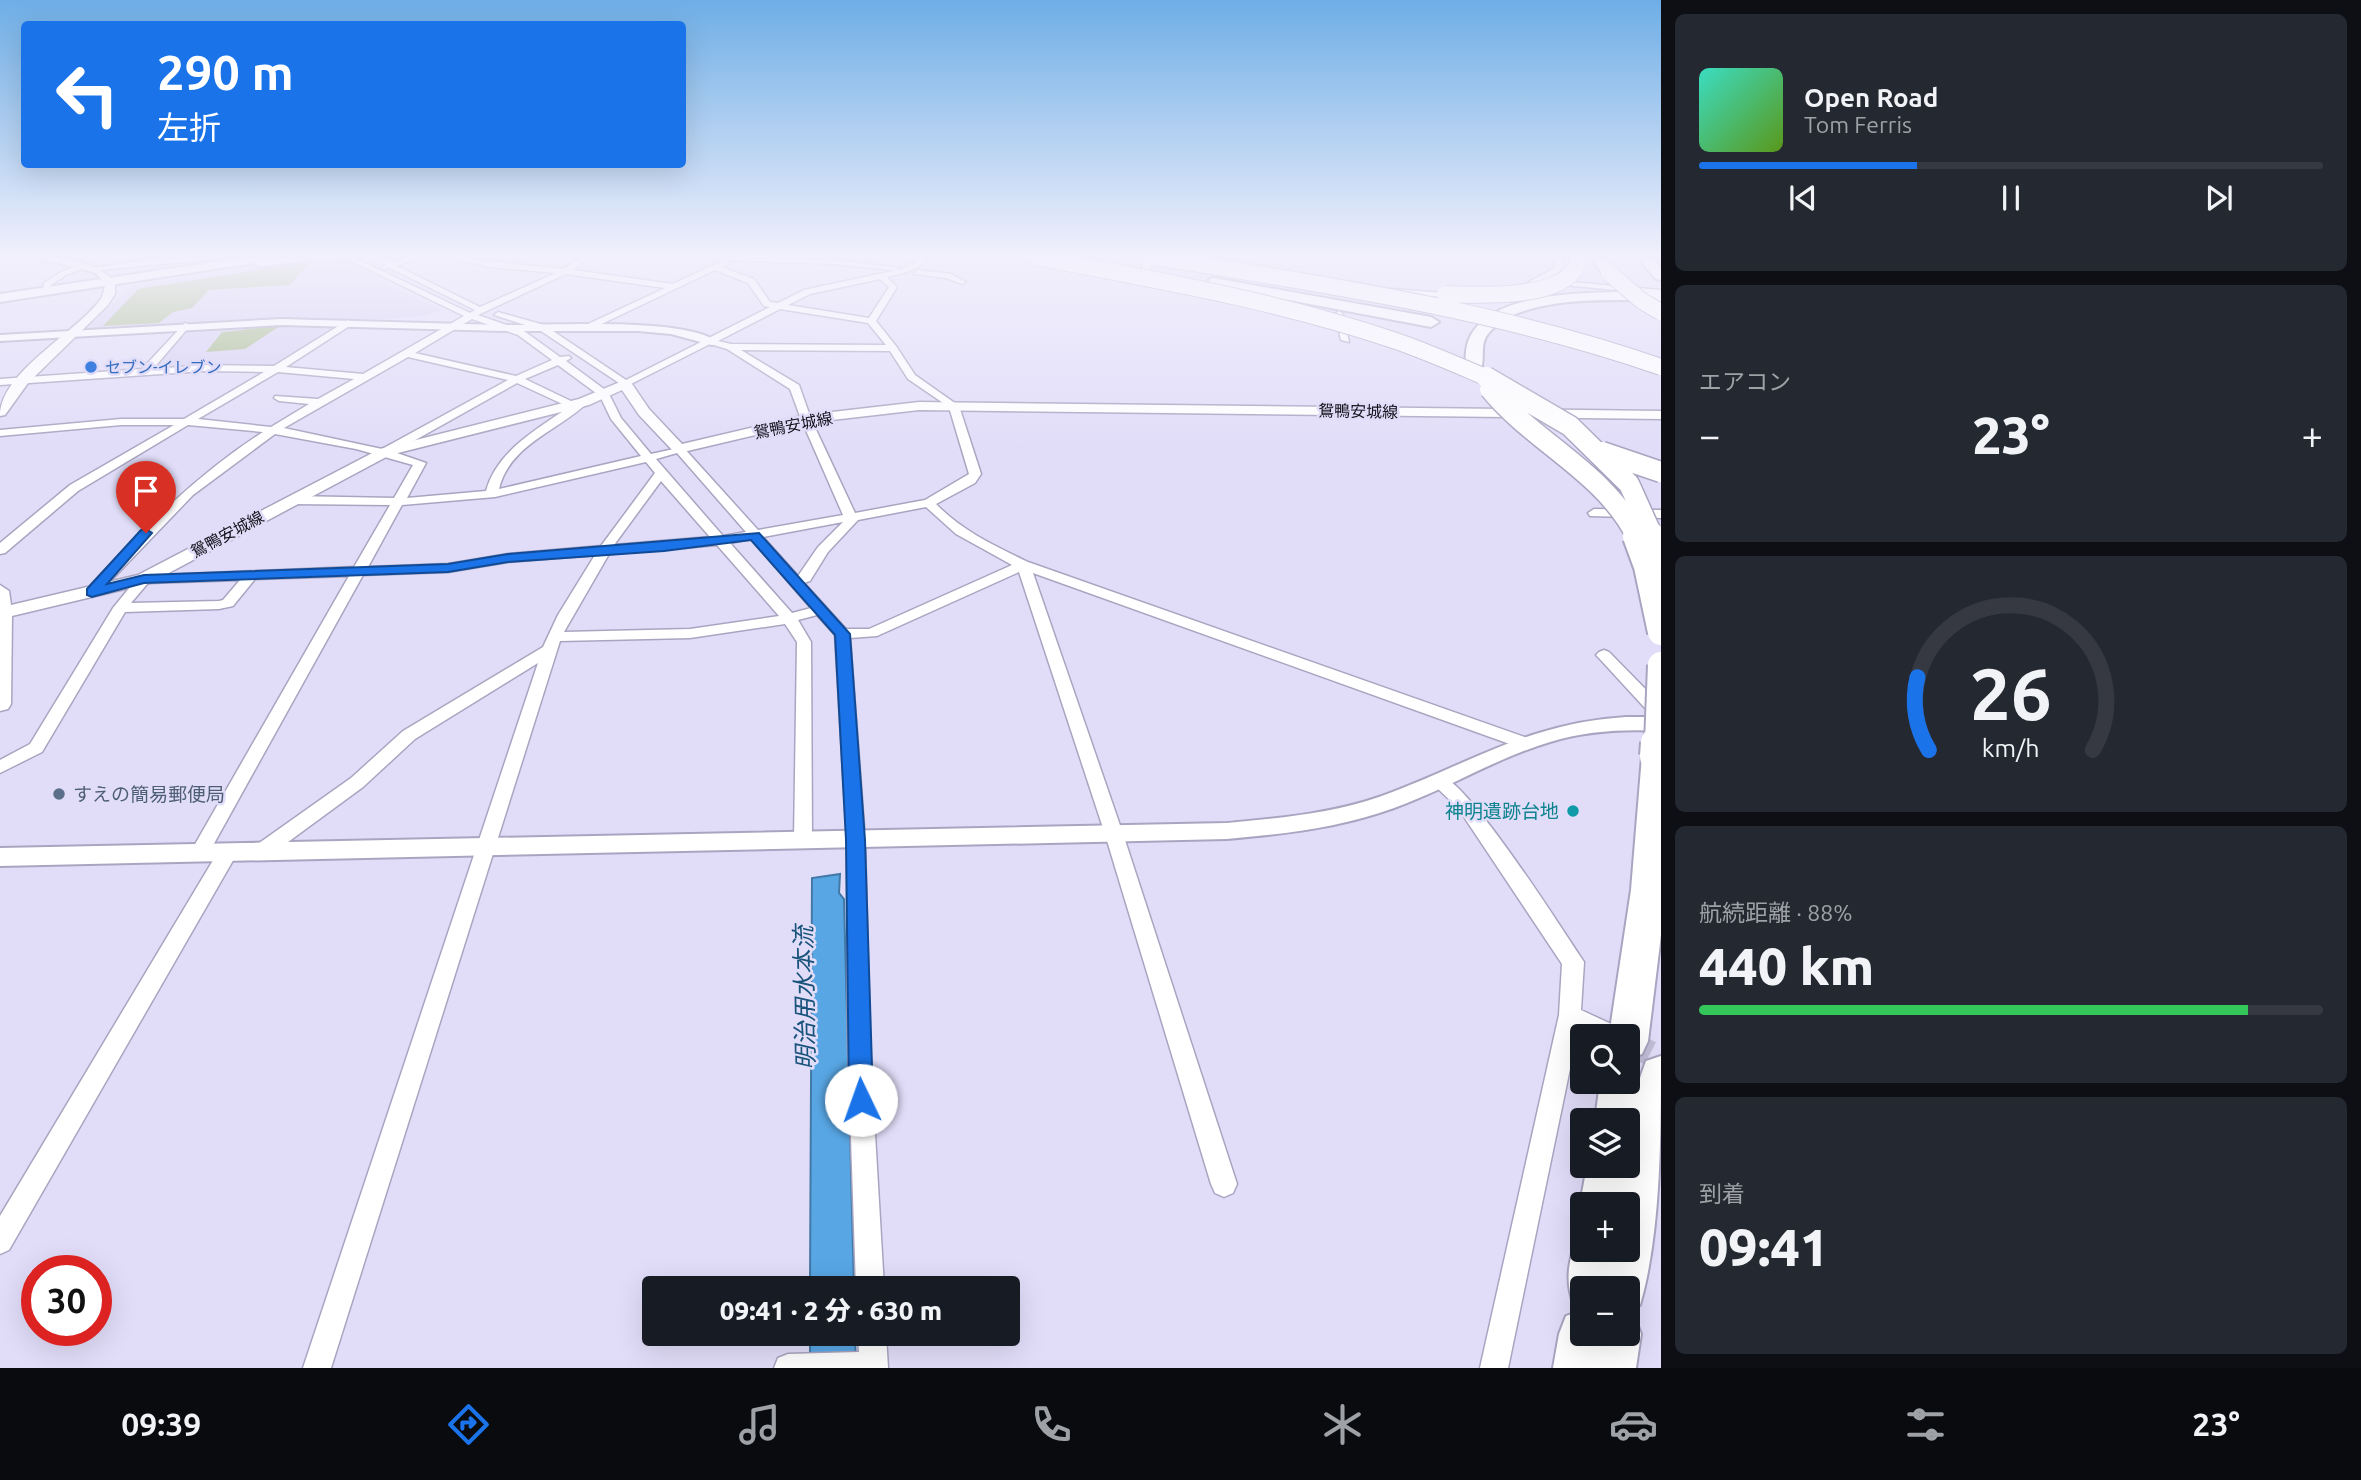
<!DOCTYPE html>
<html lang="ja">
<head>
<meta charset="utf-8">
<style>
  body { margin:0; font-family:Ubuntu,"Noto Sans JP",sans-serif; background:#242831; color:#f1f3f6; height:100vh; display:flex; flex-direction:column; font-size:26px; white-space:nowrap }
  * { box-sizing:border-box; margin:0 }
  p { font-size:23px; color:#9ea1a6 }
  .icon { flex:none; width:38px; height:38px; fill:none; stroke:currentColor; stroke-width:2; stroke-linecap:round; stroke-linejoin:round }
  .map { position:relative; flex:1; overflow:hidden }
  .panel { display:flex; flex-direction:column; gap:14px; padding:14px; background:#0d0f14; width:700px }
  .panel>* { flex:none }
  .hud { position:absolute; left:21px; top:21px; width:665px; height:147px; border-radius:7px; box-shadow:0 7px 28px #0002; background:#1a73e8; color:#fff; overflow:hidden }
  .controls { position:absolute; left:1570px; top:1024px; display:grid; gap:14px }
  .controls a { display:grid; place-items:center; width:70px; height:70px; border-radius:7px; background:#171b24; box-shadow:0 7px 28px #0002; font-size:35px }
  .speed { position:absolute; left:21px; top:1255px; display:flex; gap:14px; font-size:35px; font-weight:700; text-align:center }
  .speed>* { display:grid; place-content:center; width:91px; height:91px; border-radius:50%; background:#171b24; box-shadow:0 7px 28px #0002; line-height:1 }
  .speed .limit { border:10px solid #d22; background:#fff; color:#111 }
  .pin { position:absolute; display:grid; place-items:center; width:60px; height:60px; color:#fff; margin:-72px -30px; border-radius:50% 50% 50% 0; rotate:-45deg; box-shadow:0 0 7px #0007 }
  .pin .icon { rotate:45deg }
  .me { position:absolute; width:77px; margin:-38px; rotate:357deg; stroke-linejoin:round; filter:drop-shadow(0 0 5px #0008) }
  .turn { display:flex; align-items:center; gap:24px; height:147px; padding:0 21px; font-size:32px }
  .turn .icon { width:91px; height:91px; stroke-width:2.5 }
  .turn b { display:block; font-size:49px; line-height:60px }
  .big { font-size:52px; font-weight:800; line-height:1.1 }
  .panel .tile { flex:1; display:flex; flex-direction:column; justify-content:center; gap:10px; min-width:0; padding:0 24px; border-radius:10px; background:#242831 }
  .panel .dial { align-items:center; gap:0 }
  .dial svg { height:182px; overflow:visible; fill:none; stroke:#363941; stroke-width:7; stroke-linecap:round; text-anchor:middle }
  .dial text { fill:#f1f3f6; stroke:none }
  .song { display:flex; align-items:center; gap:21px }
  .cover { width:84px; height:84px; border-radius:10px; background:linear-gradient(135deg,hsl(170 70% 55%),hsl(90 70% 35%)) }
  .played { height:7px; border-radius:4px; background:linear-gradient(90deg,#1a73e8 35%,#363941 35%) }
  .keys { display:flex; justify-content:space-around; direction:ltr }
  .heat { display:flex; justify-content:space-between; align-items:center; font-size:38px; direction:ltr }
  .charge { height:10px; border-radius:5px; background:linear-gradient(90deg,#34c759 88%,#363941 0) }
  .trip { position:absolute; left:642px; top:1276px; width:378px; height:70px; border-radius:7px; background:#171b24; box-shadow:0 7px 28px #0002; font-weight:800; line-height:70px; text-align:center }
  .menu { display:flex; height:112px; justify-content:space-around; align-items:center; background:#090b0e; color:#9ea1a6 }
  .menu .icon { width:49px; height:49px }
  .menu .selected { color:#1a73e8 }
  .menu b { font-size:32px; color:#f1f3f6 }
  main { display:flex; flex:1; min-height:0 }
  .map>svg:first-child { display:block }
  .built { fill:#d7d1f4 }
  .green { fill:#a5ba87 }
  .water { fill:#58a6e4; stroke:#4379a7; stroke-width:2 }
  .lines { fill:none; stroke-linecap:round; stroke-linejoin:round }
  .minor-tunnel { stroke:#c2bed8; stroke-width:25; stroke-dasharray:25 12; stroke-linecap:butt }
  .minor-casing { stroke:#a9a5c0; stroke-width:3 }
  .tertiary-casing { stroke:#a9a5c0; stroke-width:4 }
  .secondary-casing { stroke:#a9a5c0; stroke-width:3 }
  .trunk-casing { stroke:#a9a5c0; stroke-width:4 }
  .motorway-casing { stroke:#a9a5c0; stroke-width:4 }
  .minor { fill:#fff; fill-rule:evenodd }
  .tertiary { fill:#fff; fill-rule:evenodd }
  .secondary { fill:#fff; fill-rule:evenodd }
  .trunk { fill:#fff; fill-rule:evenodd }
  .motorway { fill:#fff; fill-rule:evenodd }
  .motorway-bridge-far3-casing { stroke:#a9a5c0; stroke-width:18; stroke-linecap:butt }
  .motorway-bridge-far2-casing { stroke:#a9a5c0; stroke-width:23; stroke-linecap:butt }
  .motorway-bridge-far1-casing { stroke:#a9a5c0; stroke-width:30; stroke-linecap:butt }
  .motorway-bridge-casing { stroke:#a9a5c0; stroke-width:38; stroke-linecap:butt }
  .motorway-bridge-far3 { stroke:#fff; stroke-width:16 }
  .motorway-bridge-far2 { stroke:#fff; stroke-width:20 }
  .motorway-bridge-far1 { stroke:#fff; stroke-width:26 }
  .motorway-bridge { stroke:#fff; stroke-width:34 }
  .route { fill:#1a73e8; stroke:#114b97; stroke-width:2 }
  .shop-dot { fill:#3f7fe0; stroke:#e1ddf9; stroke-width:2.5 }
  .service-dot { fill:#5c6f8a; stroke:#e1ddf9; stroke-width:2.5 }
  .culture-dot { fill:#0f9aa8; stroke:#e1ddf9; stroke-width:2.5 }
  .labels { text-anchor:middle; stroke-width:5; stroke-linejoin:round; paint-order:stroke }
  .far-shop-label { font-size:16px; fill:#366cbe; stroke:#e1ddf9; text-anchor:start }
  .far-street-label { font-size:16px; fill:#12111a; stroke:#e1ddf9 }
  .service-label { font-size:19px; fill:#4e5e75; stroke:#e1ddf9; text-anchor:start }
  .culture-label { font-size:19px; fill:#0d838f; stroke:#e1ddf9; text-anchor:end }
  .near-water-label { font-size:24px; font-style:italic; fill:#19527b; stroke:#e1ddf9 }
</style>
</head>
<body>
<main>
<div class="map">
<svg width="1661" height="1368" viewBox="0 0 1661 1368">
  <rect width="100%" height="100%" fill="#e1ddf9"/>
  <path class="built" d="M 326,257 L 342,257 L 412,297 L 442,310 L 424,316 L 387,319 L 289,319 L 85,329 L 132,286 Z
    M 262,325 L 332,325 L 336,327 L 274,367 L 151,369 L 183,330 Z"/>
  <path class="green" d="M 310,262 L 290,285 L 209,290 L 192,308 L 173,312 L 159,323 L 103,326 L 138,289 Z
    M 280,326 L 245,349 L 206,352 L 222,332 C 242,331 260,327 280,326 Z"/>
  <path class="water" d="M 840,874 L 839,893 L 844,899 L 854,1288 L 810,1288 L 812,878 Z
    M 810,1334 L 855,1334 L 856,1368 L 810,1368 Z"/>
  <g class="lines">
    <path class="minor-tunnel" d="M 1628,1042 L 1661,1059"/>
    <defs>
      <path id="minor" d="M 150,257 L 158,257 L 156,259 L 235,257 L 89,271 L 85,269 L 147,260 Z
        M 343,257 L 353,257 L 470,313 L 475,310 L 390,268 L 382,269 L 385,265 L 377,257 L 386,257 L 392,262 L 408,257 L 420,257 L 397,266 L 480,307 L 556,273 L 489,267 L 448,257 L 563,269 L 581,257 L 590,257 L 573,270 L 673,284 L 724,260 L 699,257 L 833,260 L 900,268 L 896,270 L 833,264 L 728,260 L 729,264 L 721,267 L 754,279 L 770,302 L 778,303 L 804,290 L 902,269 L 916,262 L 920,257 L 928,257 C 918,271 903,273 887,277 L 897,287 L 876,321 L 896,346 L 915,375 L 959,406 L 981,474 L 975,483 L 936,504 C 962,531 995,546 1028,562 L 1530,739 L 1532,743 L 1530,747 L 1518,747 L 1033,573 L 1123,834 L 1237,1184 L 1233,1193 L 1224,1197 L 1215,1193 L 1211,1184 L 1105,834 L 1019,572 L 877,636 L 850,638 L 865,840 L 870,1047 L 884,1288 L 856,1288 L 848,1047 L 847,840 L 835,635 L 817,615 L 798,620 L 811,642 L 812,840 L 810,845 L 803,847 L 796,845 L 794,840 L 797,642 L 785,624 L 690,638 L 560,641 L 331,1368 L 303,1368 L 538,663 L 415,739 L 363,787 L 269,856 L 262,858 L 255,856 L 253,851 L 255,846 L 351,778 L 403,731 L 543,647 L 558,615 L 595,555 L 508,562 L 448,572 L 363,575 L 206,858 L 199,860 L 192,858 L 190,853 L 349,576 L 255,579 L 233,606 L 219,609 L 125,612 L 42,752 L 0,773 L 0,760 L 30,744 L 113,608 L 139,576 L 354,567 L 390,505 L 292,504 L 286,500 L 292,496 L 394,498 L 413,465 L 356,449 L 275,434 L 193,495 L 97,595 L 92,596 L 85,592 L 87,589 C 141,531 196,475 263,432 L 188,425 L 78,491 L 5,553 L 0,554 L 0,543 L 70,485 L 174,425 L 121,425 L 0,436 L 0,430 L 121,419 L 184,419 L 264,372 L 205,371 L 0,385 L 0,379 L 142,369 L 185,323 L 188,324 L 188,328 L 153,369 L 205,365 L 274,366 L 348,320 L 352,323 L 351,325 L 286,367 L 363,374 L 464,316 ZM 715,270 L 748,283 L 764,306 L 770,307 L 626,380 L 544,325 L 498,312 L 494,315 L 538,329 L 625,387 L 710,344 L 727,349 L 790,389 L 801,419 L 843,515 L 758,530 L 683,447 L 651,454 L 621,418 L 608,392 L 566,361 L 571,358 L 569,356 L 560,357 L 524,331 L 478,315 L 566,274 L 665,288 L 586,325 L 585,327 L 589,330 ZM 880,279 L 889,287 L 869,318 L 788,305 L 810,294 ZM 780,309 L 868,323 L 886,345 L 731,344 L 718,341 ZM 472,319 L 518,335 L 552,360 L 516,376 L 415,353 ZM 741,350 L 890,351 L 908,379 L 949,407 L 969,474 L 925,500 L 855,513 L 811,419 L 799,385 ZM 408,357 L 508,380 L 382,449 L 284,428 ZM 558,365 L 600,396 L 611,419 L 641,456 L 499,489 C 509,445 558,431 587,403 L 582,400 L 575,403 L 525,379 ZM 278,372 L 354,379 L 318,399 L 275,396 L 274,398 L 279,401 L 309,404 L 271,427 L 198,419 ZM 517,383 L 569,407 C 537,429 497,451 486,491 L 407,498 L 426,463 L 394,452 ZM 677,453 L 746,532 L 723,536 L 656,459 ZM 646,462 L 655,473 L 601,546 L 508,554 L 448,564 L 368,567 L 402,505 L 495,497 ZM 661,481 L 710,537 L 614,545 ZM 926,507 L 956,534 L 1012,565 L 869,629 L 846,629 L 804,583 L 810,581 L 828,552 L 858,520 ZM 843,522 L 818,547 L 798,576 L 763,537 ZM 751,539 L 811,608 L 792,613 L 730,543 ZM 717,545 L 779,616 L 690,629 L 564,632 L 609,554 ZM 240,580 L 223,600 L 219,601 L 131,603 L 148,583 Z
        M 1012,257 L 1028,257 L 1053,264 L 1049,266 Z
        M 1143,257 L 1151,257 L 1150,274 L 1136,283 L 1130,283 L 1130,279 L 1142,273 Z
        M 1553,257 L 1561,257 L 1563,263 L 1559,272 L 1524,292 L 1518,292 L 1518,288 L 1553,269 L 1555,263 Z
        M 82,264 L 85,268 L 66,275 L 51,285 L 51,289 L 44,287 L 44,283 L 61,272 Z
        M 917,270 L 951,274 L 966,282 L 962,284 L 946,278 L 914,274 Z
        M 1548,280 L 1661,290 L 1661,294 L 1551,284 Z
        M 1393,289 L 1457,294 L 1461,296 L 1457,298 L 1390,293 L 1390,289 Z
        M 1339,311 L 1343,314 L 1349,342 L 1341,340 L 1335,314 Z
        M 1594,509 L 1661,510 L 1661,518 L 1590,516 L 1588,513 Z
        M 1604,650 L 1609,652 L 1661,705 L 1661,720 L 1655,719 L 1599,658 L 1596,655 L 1599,652 Z
        M 1440,775 C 1469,783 1558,923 1580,956 L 1584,962 L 1581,1010 L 1622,1029 L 1625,1036 L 1591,1036 L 1578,1030 L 1508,1368 L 1480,1368 L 1559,1015 L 1562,964 L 1458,808 L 1434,785 L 1431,781 L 1434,777 Z
        M 228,845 L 235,847 L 237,852 L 235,857 L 9,1250 L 0,1254 L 0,1216 L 221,847 Z
        M 858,1334 L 886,1334 L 888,1368 L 774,1368 L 778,1358 L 788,1354 L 859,1352 Z"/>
      <path id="tertiary" d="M 34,257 C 61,257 96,261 115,282 L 107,284 L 94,272 Z
        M 281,319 C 354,321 427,323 501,325 C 548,326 683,316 718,342 L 712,345 L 671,334 L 638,331 L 504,331 L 281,325 L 0,341 L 0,335 Z
        M 1626,717 L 1661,717 L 1661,731 C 1624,729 1586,731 1550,742 C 1496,758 1447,789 1394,808 C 1339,828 1284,834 1227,839 L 0,866 L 0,848 L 1227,823 C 1278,818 1330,814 1379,797 C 1468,765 1527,723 1626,717 Z"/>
      <path id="secondary" d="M 106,280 L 115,282 L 115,294 L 108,305 L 28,383 L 5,415 L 0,416 C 0,372 75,334 100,300 C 105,294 104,286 106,280 Z
        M 625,380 L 630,381 L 649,409 L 682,444 L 806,415 L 919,402 L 1661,411 L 1661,419 L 919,410 L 806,423 L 679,453 L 674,452 L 639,415 L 622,390 L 589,405 L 390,455 L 150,583 L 12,616 L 11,704 L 8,709 L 0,711 L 0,585 L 9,591 L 11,605 L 138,575 L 380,449 L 579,399 Z"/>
      <path id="trunk" d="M 249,257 L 307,257 L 301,261 L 260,267 L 254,263 L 0,302 L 0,294 Z"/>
      <path id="motorway" d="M 1590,257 L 1604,257 L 1616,273 L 1614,276 L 1604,276 Z
        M 1637,257 L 1652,257 L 1661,268 L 1661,280 L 1656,279 Z
        M 1214,278 L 1431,317 L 1439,322 L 1431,327 L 1209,285 L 1209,279 Z
        M 1618,292 L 1661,293 L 1661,301 C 1615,300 1519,294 1488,334 C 1479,345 1486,360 1480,371 L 1474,372 L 1465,367 C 1466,356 1465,345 1471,335 C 1493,294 1577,293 1618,292 Z
        M 1657,746 L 1661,747 L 1661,935 L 1648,1041 L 1642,1054 L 1628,1059 L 1628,1036 L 1609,1036 L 1631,890 L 1642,756 L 1646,749 Z
        M 1661,1056 C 1661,1133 1661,1234 1640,1305 L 1628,1310 L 1628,1288 L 1582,1288 L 1582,1309 L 1574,1305 C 1564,1280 1569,1258 1579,1233 L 1582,1232 L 1582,1250 L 1628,1250 L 1628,1204 L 1582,1204 L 1582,1209 L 1580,1204 L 1587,1166 L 1628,1166 L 1628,1120 L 1595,1120 L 1600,1082 L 1628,1082 L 1628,1065 L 1636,1068 L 1640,1078 L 1646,1061 Z
        M 1582,1310 L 1582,1334 L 1628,1334 L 1628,1314 L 1634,1316 L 1641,1334 L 1636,1368 L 1553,1368 L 1559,1334 L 1566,1316 Z"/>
    </defs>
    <use href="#minor" class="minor-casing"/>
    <use href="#tertiary" class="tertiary-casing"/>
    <use href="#secondary" class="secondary-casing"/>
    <use href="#trunk" class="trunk-casing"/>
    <use href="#motorway" class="motorway-casing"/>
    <use href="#minor" class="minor"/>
    <use href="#tertiary" class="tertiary"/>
    <use href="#secondary" class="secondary"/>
    <use href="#trunk" class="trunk"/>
    <use href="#motorway" class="motorway"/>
    <defs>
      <path id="motorway-bridge-far3" d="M 1036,257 C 1157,280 1279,301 1396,341 C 1428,352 1459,366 1490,379
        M 1156,257 C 1327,285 1497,310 1661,367
        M 1609,273 L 1642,301 L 1661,312
        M 1445,294 C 1478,295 1550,299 1573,272 C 1577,268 1578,262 1579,257"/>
      <path id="motorway-bridge-far2" d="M 1486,377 L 1570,426 L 1629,484 L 1653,537
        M 1490,389 C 1534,443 1605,472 1637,537
        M 1602,452 L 1661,472"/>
      <path id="motorway-bridge-far1" d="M 1636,536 L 1647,566 L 1661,632
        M 1652,536 L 1661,555
        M 1658,744 L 1661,665"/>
      <path id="motorway-bridge" d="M 1657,756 L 1658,743"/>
    </defs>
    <use href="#motorway-bridge-far3" class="motorway-bridge-far3-casing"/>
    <use href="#motorway-bridge-far2" class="motorway-bridge-far2-casing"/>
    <use href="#motorway-bridge-far1" class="motorway-bridge-far1-casing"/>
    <use href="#motorway-bridge" class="motorway-bridge-casing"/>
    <use href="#motorway-bridge-far3" class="motorway-bridge-far3"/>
    <use href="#motorway-bridge-far2" class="motorway-bridge-far2"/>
    <use href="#motorway-bridge-far1" class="motorway-bridge-far1"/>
    <use href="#motorway-bridge" class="motorway-bridge"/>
  </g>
  <linearGradient id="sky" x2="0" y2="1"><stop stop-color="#6eaee6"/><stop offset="0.57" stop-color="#f2f0fc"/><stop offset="1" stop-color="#f2f0fc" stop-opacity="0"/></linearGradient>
  <rect width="1661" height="449" fill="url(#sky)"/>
  <path class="route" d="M 146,529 L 152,533 L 107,584 L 144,575 L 448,564 L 508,554 L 759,533 L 850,634 L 865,840 L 873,1100 L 869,1108 L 861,1112 L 853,1108 L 849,1100 L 846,840 L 835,635 L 751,540 L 664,551 L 508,562 L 448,572 L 144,583 L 92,597 L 87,595 L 87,589 L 141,530 Z"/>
  <circle class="shop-dot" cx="91" cy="367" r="7"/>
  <circle class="service-dot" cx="59" cy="794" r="7"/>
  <circle class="culture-dot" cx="1573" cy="811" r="7"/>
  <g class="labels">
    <g class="far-shop-label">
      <text x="105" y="373">セブン-イレブン</text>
    </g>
    <g class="far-street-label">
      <text transform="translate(1358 411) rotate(1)" y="6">鴛鴨安城線</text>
      <text transform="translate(793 425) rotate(-11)" y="6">鴛鴨安城線</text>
      <text transform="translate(227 534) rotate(-28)" y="6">鴛鴨安城線</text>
    </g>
    <g class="service-label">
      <text x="73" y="801">すえの簡易郵便局</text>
    </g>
    <g class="culture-label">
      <text x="1559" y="818">神明遺跡台地</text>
    </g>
    <g class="near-water-label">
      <text transform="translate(805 998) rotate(-91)" y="8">明治用水本流</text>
    </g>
  </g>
</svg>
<div class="controls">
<a><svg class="icon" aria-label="search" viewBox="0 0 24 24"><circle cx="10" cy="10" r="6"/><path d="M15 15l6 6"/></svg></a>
<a><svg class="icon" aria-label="layers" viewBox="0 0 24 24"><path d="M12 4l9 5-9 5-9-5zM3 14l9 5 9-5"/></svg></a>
<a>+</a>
<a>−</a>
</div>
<div class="speed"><div class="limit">30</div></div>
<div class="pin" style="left:146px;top:533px;background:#d93025"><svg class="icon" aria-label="arrive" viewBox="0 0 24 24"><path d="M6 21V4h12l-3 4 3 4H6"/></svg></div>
<svg class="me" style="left:861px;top:1100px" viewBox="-20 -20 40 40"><circle r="19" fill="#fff"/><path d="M0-13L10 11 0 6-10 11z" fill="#1a73e8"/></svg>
<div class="trip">09:41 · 2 分 · 630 m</div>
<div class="hud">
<div class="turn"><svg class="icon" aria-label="left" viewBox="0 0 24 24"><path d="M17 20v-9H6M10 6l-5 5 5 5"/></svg><div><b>290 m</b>左折</div></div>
</div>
</div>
<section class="panel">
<div class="tile">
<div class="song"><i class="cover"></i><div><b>Open Road</b><p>Tom Ferris</p></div></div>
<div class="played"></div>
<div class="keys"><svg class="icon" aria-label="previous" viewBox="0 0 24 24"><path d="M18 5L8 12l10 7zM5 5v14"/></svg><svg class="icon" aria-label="pause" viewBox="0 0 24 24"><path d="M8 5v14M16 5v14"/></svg><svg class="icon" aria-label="next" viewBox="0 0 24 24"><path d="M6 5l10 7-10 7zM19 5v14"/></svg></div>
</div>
<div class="tile"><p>エアコン</p>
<div class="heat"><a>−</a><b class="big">23°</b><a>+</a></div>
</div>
<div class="tile dial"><svg viewBox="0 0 100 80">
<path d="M14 69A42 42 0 1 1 86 69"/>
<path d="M14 69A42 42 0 0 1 9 37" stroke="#1a73e8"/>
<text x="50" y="56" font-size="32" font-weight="700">26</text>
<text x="50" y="72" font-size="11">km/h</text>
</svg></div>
<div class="tile"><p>航続距離 · 88%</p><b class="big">440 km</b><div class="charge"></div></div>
<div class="tile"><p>到着</p><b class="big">09:41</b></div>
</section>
</main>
<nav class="menu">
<b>09:39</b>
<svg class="icon selected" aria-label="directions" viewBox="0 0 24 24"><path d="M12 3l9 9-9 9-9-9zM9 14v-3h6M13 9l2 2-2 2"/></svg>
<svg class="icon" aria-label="music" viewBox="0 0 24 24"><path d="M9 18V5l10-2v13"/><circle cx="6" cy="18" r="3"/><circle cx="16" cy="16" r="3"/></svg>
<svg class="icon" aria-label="phone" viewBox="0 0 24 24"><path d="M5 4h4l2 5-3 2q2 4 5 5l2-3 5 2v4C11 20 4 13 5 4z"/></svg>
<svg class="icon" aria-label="climate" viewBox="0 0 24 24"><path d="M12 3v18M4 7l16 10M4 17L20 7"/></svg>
<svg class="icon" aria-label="car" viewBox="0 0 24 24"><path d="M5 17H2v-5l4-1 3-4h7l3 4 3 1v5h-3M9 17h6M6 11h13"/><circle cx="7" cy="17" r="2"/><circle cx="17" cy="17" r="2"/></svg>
<svg class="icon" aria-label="filters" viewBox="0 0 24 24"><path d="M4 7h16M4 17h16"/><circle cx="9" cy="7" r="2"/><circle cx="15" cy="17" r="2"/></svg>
<b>23°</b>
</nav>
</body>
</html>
